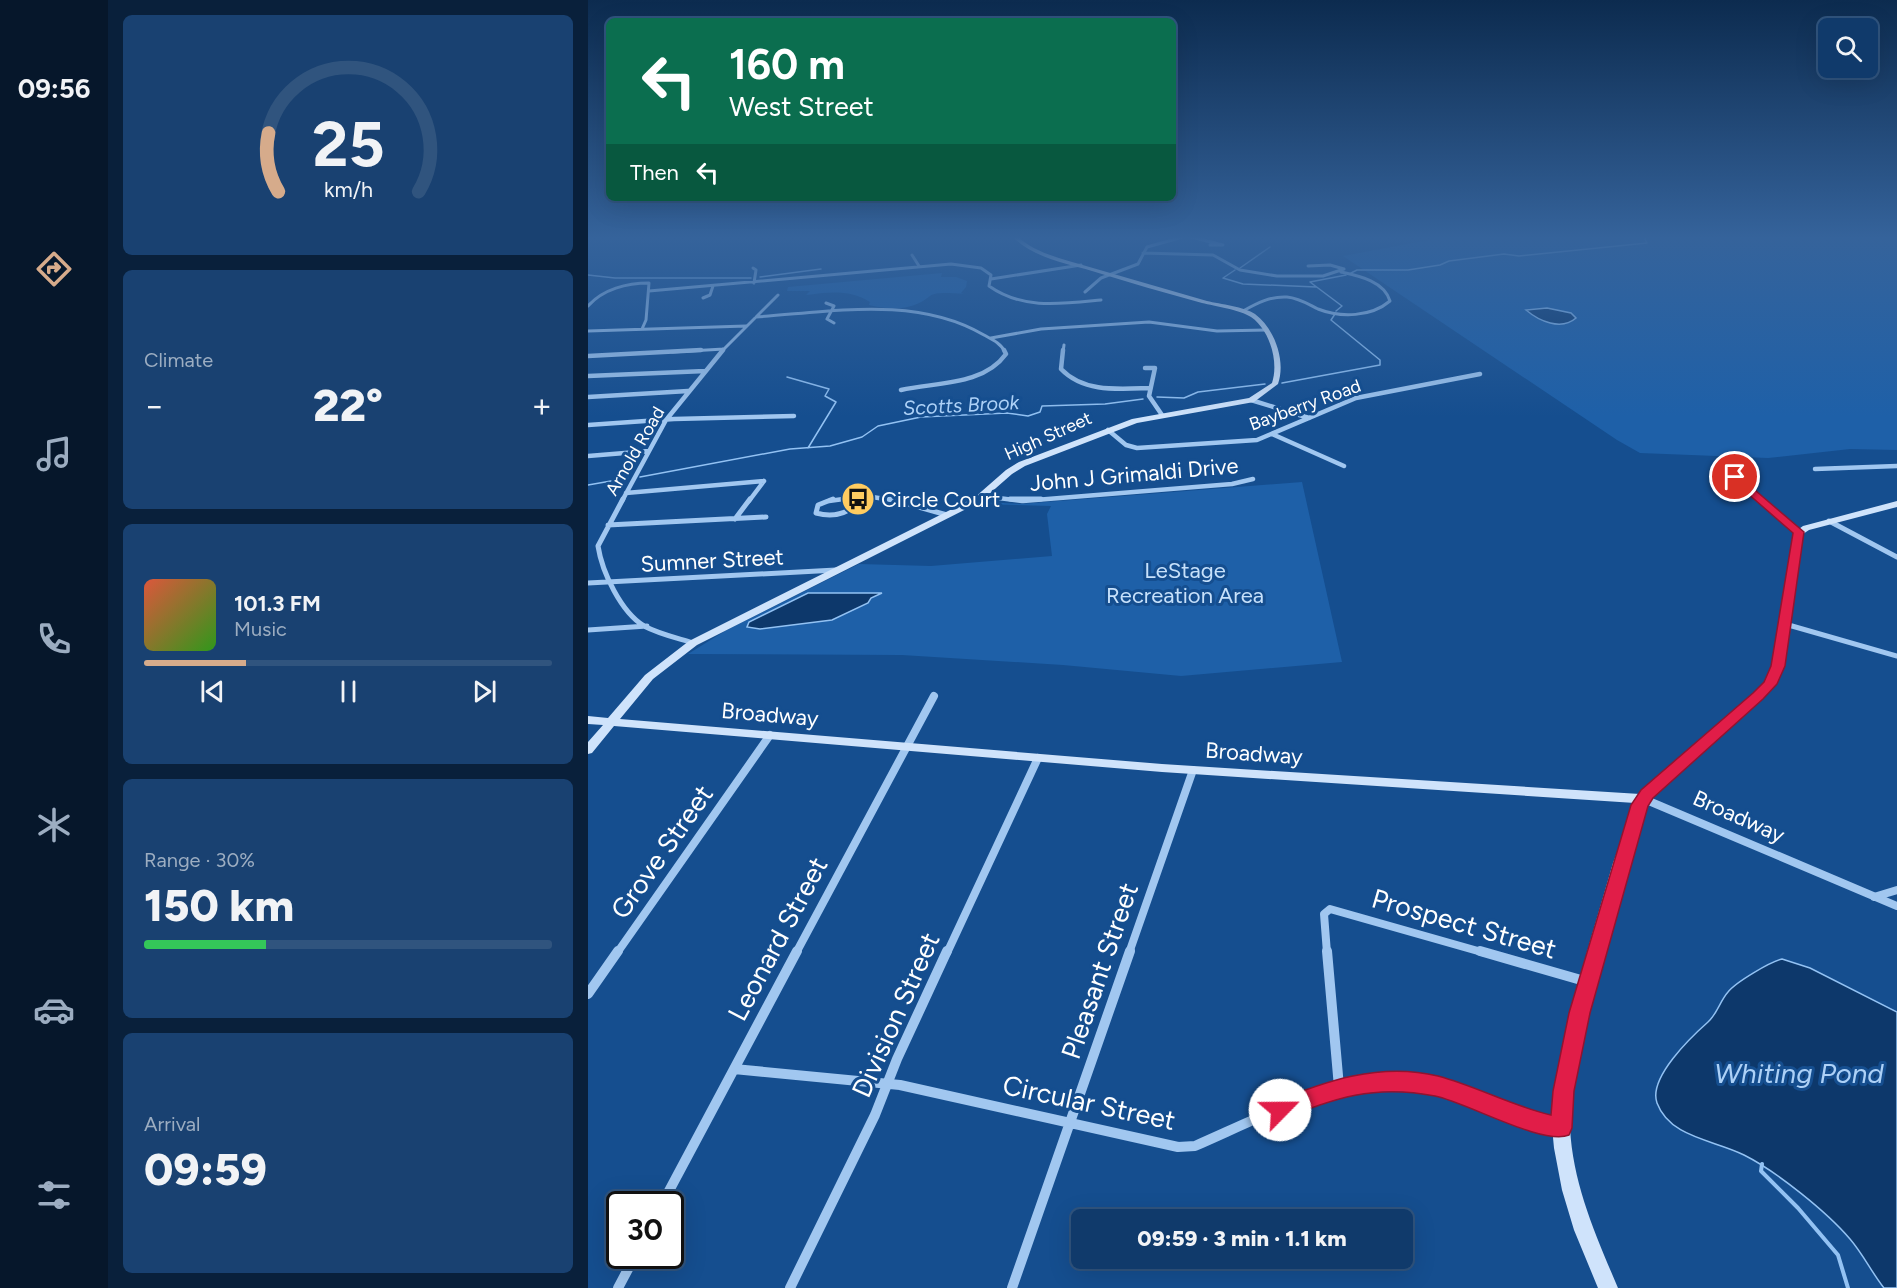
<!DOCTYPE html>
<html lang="en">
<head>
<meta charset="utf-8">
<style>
  body { margin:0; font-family:Figtree,sans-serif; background:#194171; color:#f1f3f6; height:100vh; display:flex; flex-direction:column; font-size:22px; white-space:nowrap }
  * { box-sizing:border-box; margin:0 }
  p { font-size:20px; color:#9cadc1 }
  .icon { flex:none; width:33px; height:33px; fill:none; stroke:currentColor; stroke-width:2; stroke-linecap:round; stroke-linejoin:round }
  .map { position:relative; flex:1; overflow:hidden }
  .details { display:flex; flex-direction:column; gap:15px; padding:15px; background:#09203b; width:480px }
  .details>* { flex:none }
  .banner { position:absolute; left:18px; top:18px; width:570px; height:183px; border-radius:9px; box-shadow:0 6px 24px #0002,0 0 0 2px #30547e; background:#0b6e4f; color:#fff; overflow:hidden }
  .controls { position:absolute; left:1230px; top:18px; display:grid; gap:12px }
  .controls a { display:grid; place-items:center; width:60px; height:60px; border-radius:9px; background:#103a6b; box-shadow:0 6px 24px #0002,0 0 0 2px #30547e; font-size:30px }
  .speed { position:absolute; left:18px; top:1191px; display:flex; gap:12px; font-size:30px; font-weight:700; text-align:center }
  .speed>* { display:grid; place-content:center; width:78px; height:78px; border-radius:50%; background:#103a6b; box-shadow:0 6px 24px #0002,0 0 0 2px #30547e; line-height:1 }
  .speed .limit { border:3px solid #111; border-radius:9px; background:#fff; color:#111 }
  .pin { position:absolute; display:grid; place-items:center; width:51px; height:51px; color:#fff; margin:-26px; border:3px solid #fff; border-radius:50%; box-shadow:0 2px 6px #0007 }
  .me { position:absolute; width:66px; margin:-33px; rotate:67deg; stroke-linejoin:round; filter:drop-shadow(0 0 4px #0008) }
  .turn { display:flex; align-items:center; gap:21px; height:126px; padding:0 24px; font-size:27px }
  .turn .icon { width:78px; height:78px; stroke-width:2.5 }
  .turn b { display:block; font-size:42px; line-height:51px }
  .then { display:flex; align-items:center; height:57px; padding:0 24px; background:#0003; gap:12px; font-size:22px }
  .big { font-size:45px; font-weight:800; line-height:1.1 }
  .details .card { flex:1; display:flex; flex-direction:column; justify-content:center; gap:9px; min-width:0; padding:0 21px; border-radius:9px; background:#194171 }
  .details .dial { align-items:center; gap:0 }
  .dial svg { height:156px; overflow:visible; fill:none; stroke:#30547e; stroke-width:7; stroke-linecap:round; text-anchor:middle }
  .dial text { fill:#f1f3f6; stroke:none }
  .song { display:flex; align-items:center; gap:18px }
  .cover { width:72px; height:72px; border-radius:9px; background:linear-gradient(135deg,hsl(10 70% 55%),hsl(110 70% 35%)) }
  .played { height:6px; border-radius:3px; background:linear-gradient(90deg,#d6ab8b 25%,#30547e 25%) }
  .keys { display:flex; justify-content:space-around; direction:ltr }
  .heat { display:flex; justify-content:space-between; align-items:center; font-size:33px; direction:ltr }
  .charge { height:9px; border-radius:4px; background:linear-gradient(90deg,#34c759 30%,#30547e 0) }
  .trip { position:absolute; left:483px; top:1209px; width:342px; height:60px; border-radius:9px; background:#103a6b; box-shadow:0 6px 24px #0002,0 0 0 2px #30547e; font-weight:800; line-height:60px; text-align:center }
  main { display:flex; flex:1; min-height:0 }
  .tab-bar { display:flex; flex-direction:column; width:108px; justify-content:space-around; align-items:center; background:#06172b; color:#9cadc1 }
  .tab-bar .icon { width:42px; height:42px }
  .tab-bar .active { color:#d6ab8b }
  .tab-bar b { font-size:27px; color:#f1f3f6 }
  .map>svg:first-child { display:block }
  .green { fill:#1e60a8 }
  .water { fill:#0d386b; stroke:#93c2f3; stroke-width:1.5 }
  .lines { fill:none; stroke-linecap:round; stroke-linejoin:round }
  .stream-far1 { stroke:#93c2f3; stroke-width:1.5 }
  .stream { stroke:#93c2f3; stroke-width:4 }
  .street-far4 { stroke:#a1c7f0; stroke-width:3 }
  .street-far3 { stroke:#a1c7f0; stroke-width:4.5 }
  .street-far2 { stroke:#a1c7f0; stroke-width:5 }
  .street-far1 { stroke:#a1c7f0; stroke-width:8 }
  .street { stroke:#a1c7f0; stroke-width:10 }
  .secondary { fill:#cfe3fb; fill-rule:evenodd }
  .route { fill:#e11d48; stroke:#92132f; stroke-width:1.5 }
  .labels { text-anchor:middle; stroke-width:6; stroke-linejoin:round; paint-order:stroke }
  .far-street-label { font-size:18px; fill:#fff; stroke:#154e8f }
  .far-water-label { font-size:20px; font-style:italic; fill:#add1f7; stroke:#154e8f }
  .street-label { font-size:22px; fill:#fff; stroke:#154e8f }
  .poi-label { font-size:22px; fill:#fff; stroke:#154e8f; text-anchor:start }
  .park-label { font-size:22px; fill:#c7e1fb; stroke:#154e8f }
  .near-street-label { font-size:27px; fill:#fff; stroke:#154e8f }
  .near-water-label { font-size:28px; font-style:italic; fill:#add1f7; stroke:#154e8f }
</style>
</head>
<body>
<main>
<nav class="tab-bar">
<b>09:56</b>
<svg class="icon active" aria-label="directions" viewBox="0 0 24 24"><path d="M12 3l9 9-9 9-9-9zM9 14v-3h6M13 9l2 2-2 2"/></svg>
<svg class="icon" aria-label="music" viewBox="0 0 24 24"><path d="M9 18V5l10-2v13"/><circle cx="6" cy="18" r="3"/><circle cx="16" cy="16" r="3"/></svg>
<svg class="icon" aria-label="phone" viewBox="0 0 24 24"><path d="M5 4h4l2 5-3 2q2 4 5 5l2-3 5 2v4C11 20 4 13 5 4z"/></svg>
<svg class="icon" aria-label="climate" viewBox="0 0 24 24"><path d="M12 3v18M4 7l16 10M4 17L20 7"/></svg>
<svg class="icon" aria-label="car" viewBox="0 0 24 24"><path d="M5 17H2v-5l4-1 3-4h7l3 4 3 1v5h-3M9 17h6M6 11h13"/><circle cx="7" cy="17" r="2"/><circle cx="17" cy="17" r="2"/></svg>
<svg class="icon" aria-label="filters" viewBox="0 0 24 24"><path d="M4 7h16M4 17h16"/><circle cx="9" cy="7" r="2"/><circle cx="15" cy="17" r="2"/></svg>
</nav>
<section class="details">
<div class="card dial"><svg viewBox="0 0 100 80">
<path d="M14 69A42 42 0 1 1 86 69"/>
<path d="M14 69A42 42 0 0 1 9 39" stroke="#d6ab8b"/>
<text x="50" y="56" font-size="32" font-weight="700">25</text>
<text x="50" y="72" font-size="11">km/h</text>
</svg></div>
<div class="card"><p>Climate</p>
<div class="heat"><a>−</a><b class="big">22°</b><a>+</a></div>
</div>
<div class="card">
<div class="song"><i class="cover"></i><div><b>101.3 FM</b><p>Music</p></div></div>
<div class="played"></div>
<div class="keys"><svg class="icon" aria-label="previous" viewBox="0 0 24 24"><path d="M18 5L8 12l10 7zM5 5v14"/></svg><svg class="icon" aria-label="pause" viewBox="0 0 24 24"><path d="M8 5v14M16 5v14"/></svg><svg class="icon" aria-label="next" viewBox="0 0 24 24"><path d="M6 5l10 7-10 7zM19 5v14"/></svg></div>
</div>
<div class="card"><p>Range · 30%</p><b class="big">150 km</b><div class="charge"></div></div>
<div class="card"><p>Arrival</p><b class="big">09:59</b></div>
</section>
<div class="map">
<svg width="1309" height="1288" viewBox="0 0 1309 1288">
  <rect width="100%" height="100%" fill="#154e8f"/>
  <path class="green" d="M 856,237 L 1309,237 L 1309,450 L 1262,449 L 1180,458 L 1052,453 L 1029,440 L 755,256 Z
    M 354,273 L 353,277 L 368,277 L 379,281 L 378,287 L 373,293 L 376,294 C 368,294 349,291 342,296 C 325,310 305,311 281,305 L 282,302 C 262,289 240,292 218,295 L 222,291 L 199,291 L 200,287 Z
    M 714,482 L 754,662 L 593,676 L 475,665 L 314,655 L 100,654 L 137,631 L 271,564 L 343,566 L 464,556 L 459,514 L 463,506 L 388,504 L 395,502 L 433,504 Z"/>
  <path class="water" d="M 959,308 L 983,313 L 988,318 C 973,331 951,321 938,310 Z
    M 220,593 L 294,593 L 283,598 L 280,603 L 244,620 L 172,629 L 159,627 L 161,622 Z
    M 1194,959 L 1222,968 L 1309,1012 L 1309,1288 L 1296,1288 C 1284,1273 1275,1254 1262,1239 C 1239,1212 1188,1171 1156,1155 C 1127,1140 1082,1138 1069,1103 C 1060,1078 1103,1037 1120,1022 C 1129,1014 1132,1001 1140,992 C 1148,982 1182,962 1194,959 Z"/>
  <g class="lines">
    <path class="stream-far1" d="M 652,268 L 682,247
      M 647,270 L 635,278 L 655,284 L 728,287
      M 763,273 L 769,270 L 820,270 L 852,265 L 861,261 L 916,254 L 931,256 L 1059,243 L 1056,237
      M 0,275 L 27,278 L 163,278
      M 172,277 L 233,269
      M 748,311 L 754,306 L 722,282 L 758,275
      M 199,377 L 241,389 L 237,396 L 248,402 L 220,448
      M 694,383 L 792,365 L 792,360 L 743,320 L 747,314
      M 569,397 L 596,398 L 610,392 L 677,384
      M 52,477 L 202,449 L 242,446 L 274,437 L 290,426 L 333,417 L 419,413 L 440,416 L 452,412 L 454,406 L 517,404 L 555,399
      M 0,485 L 40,478"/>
    <path class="stream" d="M 1174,1164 L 1173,1171 L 1210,1208 L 1250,1255 L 1260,1288"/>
    <path class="street-far4" d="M 603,237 L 627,243
      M 627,243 L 635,245 L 622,245 Z
      M 555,253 L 625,255 L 652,270 L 689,276 L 735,276 L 756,269 L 742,265 L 720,266
      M 324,255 L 331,266
      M 165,268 L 168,270 L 166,283
      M 403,279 L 493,265
      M 61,291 L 363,264 L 393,268 L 403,275 L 401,286 C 435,310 473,304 513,300
      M 497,292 L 513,278 L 550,264 L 559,247 L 595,237
      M 115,298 L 122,295 L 125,286
      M 238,303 L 246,306 L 239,319 L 246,323
      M 0,306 C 15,289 39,283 61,283 L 58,320 L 54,329
      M 655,311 C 669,303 683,296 699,297 C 711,298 720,304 730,309 C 753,318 783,317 802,301 C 796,281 771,276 753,272
      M 168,317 C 243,312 328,295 396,335 C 403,339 413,343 417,352
      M 0,331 L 158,326
      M 403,338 L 453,329 L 561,322 L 629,331 L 678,330
      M 84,352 L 136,349
      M 133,352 L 190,295
      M 475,352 L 476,345"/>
    <path class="street-far3" d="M 475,350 L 473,369 C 496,393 531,389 562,388
      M 0,356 L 113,350
      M 557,368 L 567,368 L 561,396 L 574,415
      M 0,376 L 117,371
      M 313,390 C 348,382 395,386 418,354 L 416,350
      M 0,397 L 100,391
      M 663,400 L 721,418
      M 0,425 L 86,419 L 206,416
      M 520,430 L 538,445 L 549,448 L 669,440 L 768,398 L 892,374
      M 684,434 L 756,466
      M 0,456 L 61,451
      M 1131,463 L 1174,501
      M 1227,469 L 1309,466
      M 38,493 L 176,481
      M 395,496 L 434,501
      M 34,501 L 78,420 L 135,350
      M 161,501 L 176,481
      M 241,501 L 277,496 L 311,501
      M 273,501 L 276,497
      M 435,501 L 644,484 L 665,479"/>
    <path class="street-far2" d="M 35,499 L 10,546 C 14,572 33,612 56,626 C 71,634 89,638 105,643
      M 245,499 L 230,505 L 228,513 C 246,518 262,513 274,499
      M 302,499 L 359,515
      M 422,499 L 453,499
      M 1173,499 L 1211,533
      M 147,519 L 162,499
      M 1241,521 L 1309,557
      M 20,525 L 178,517
      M 0,583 L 248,570
      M 1197,624 L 1309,656
      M 0,630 L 59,626"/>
    <path class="street-far1" d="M 1056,799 L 1309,906
      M 1286,897 L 1309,890
      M 29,953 L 182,735
      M 208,953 L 346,696
      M 359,953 L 450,758
      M 541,953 L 605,770
      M 739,953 L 736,914 L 742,909 L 897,953"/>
    <path class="street" d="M 739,951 L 751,1087
      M 892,951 L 1000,982
      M 0,994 L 30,951
      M 146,1069 L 312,1085 L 590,1147 L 607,1146 C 683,1113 763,1068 848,1086 C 890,1095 927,1119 970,1127
      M 74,1204 L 209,951
      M 30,1288 L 47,1256
      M 202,1288 L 287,1115 L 309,1059 L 359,951
      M 424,1288 L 542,951"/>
    <path class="secondary" d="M 425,237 L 430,237 C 450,255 480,260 505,268 C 543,279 581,290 619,301 C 632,304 657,307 667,314 C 687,329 698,361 690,384 L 666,402 L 549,423 L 437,466 L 424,474 L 392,502 L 109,645 L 65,679 L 32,719 L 574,764 L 1052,794 L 1166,694 L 1181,676 L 1190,638 L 1208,531 L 1215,526 L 1309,501 L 1309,507 L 1221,530 L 1215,534 L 1200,638 L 1191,677 L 1174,698 L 1063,797 L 1058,806 C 1032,882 1011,959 995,1038 C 989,1067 980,1097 982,1128 C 985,1185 1008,1236 1030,1288 L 1010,1288 L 986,1230 L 974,1190 L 966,1148 L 964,1127 L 965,1105 L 971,1074 L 999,952 L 1025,863 L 1047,803 L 574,772 L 26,726 L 4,753 L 0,754 L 0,742 L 15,725 L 0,724 L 0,716 L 20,718 L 57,675 L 101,641 L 386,498 L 418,470 L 431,462 L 544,419 L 661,398 L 684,383 C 691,362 682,330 663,317 C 652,310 627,306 614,303 C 577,293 540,282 504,271 C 477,263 444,257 425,237 Z"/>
  </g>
  <linearGradient id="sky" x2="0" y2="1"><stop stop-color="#0c2b4f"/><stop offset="0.57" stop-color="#35639b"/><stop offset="1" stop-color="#35639b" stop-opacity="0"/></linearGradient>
  <rect width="1309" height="417" fill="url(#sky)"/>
  <path class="route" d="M 1147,473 L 1216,532 L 1197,666 L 1189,684 L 1175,699 L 1065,798 L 1060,806 L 1002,1013 L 986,1091 L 984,1128 L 981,1135 C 955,1146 878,1102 847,1096 C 785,1084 748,1098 692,1120 L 684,1117 L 681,1110 L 684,1103 C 737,1081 791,1062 850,1076 C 888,1086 924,1106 963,1115 L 965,1091 L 981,1013 L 1043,805 L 1053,790 L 1165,693 L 1176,682 L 1183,666 L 1205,533 L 1143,479 L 1142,477 Z"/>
  <defs>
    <symbol id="bus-disc" viewBox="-11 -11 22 22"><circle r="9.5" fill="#ffcc60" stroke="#154e8f"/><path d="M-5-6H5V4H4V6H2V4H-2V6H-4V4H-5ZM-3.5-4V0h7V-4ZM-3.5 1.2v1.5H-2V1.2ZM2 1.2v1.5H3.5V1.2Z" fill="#111"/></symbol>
  </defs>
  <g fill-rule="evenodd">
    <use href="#bus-disc" x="251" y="480" width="38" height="38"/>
  </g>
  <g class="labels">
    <g class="far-street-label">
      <text transform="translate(717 405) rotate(-20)" y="6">Bayberry Road</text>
      <text transform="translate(460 436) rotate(-24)" y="6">High Street</text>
      <text transform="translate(47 451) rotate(-60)" y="6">Arnold Road</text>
    </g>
    <g class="far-water-label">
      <text transform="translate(373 405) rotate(-3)" y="7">Scotts Brook</text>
    </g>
    <g class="street-label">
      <text transform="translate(546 474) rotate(-5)" y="8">John J Grimaldi Drive</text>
      <text transform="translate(124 560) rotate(-3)" y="8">Sumner Street</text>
      <text transform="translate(182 714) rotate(5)" y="8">Broadway</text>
      <text transform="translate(666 753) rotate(4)" y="8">Broadway</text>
      <text transform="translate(1151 816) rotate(24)" y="8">Broadway</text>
    </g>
    <g class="poi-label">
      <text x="293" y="507">Circle Court</text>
    </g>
    <g class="park-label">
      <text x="597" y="578">LeStage<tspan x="597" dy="25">Recreation Area</tspan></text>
    </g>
    <g class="near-street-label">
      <text transform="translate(74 852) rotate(-55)" y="9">Grove Street</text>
      <text transform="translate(876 924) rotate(16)" y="9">Prospect Street</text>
      <text transform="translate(190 939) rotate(-62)" y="9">Leonard Street</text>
      <text transform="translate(512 971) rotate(-71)" y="9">Pleasant Street</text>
      <text transform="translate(308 1015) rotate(-66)" y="9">Division Street</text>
      <text transform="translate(501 1103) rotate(12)" y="9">Circular Street</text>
    </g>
    <g class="near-water-label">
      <text x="1211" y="1083">Whiting Pond</text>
    </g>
  </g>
</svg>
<div class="controls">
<a><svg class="icon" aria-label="search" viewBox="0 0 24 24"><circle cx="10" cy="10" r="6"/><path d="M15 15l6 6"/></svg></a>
</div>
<div class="speed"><div class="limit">30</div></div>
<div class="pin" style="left:1147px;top:477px;background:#d93025"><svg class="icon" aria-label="arrive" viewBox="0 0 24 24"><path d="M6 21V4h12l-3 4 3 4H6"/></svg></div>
<svg class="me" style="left:692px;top:1110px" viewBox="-20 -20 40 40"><circle r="19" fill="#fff"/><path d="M0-13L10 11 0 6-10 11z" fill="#e11d48"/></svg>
<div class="trip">09:59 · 3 min · 1.1 km</div>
<div class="banner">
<div class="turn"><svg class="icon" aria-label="left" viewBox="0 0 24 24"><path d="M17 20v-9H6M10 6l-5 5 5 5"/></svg><div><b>160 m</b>West Street</div></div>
<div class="then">Then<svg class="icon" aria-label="left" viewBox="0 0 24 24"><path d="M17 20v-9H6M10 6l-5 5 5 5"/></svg></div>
</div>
</div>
</main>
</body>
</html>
